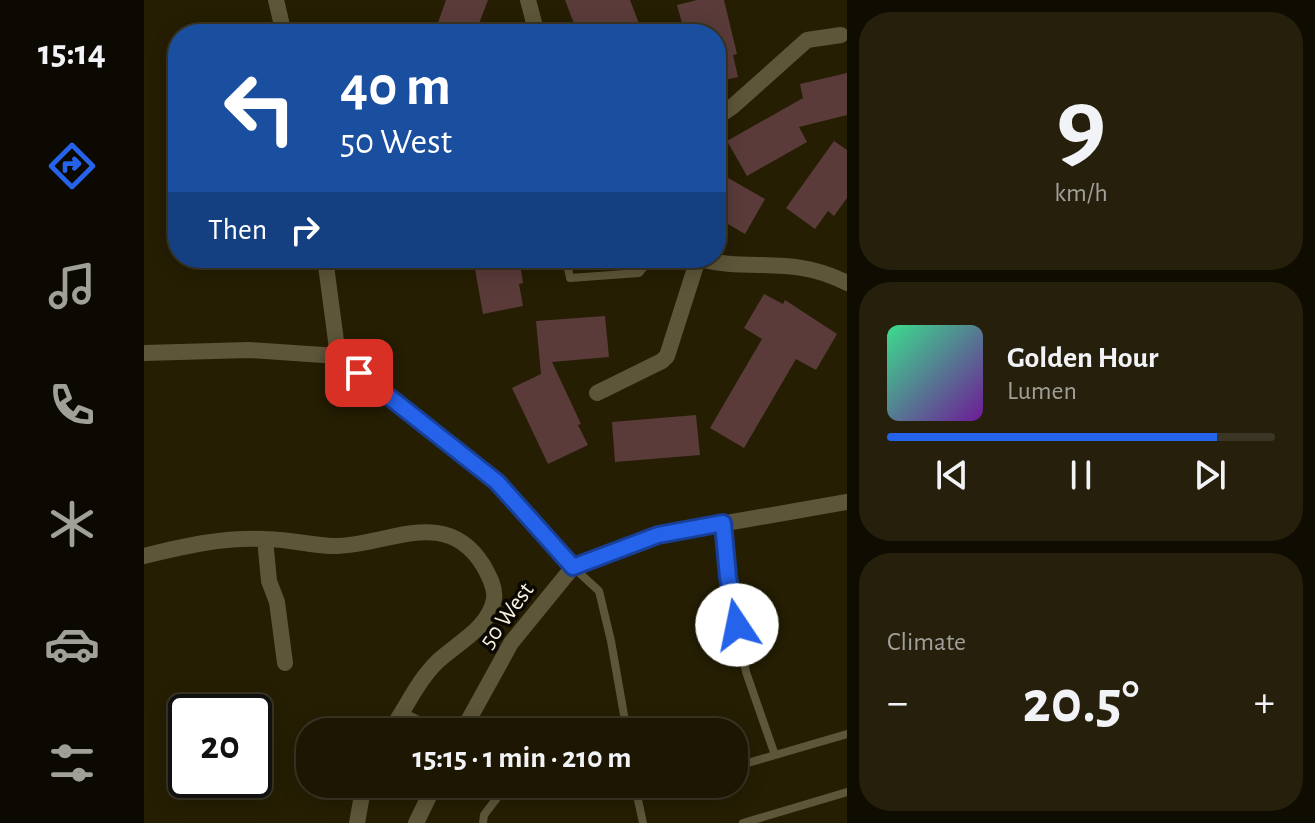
<!DOCTYPE html>
<html lang="en">
<head>
<meta charset="utf-8">
<style>
  body { margin:0; font-family:"Alegreya Sans",sans-serif; background:#251f0c; color:#f1f3f6; height:100vh; display:flex; flex-direction:column; font-size:30px; white-space:nowrap }
  * { box-sizing:border-box; margin:0 }
  p { font-size:26px; color:#a09f99 }
  .icon { flex:none; width:44px; height:44px; fill:none; stroke:currentColor; stroke-width:2; stroke-linecap:round; stroke-linejoin:round }
  .map { position:relative; flex:1; overflow:hidden }
  .panel { display:flex; flex-direction:column; gap:12px; padding:12px; background:#0f0c01; width:468px }
  .panel>* { flex:none }
  .top-card { position:absolute; left:24px; top:24px; width:558px; height:244px; border-radius:32px; box-shadow:0 4px 20px #0003,0 0 0 2px #3a3524; background:#1a4fa0; color:#fff; overflow:hidden }
  .speed { position:absolute; left:24px; top:694px; display:flex; gap:16px; font-size:40px; font-weight:700; text-align:center }
  .speed>* { display:grid; place-content:center; width:104px; height:104px; border-radius:50%; background:#1c1602; box-shadow:0 4px 20px #0003,0 0 0 2px #3a3524; line-height:1 }
  .speed .limit { border:4px solid #111; border-radius:12px; background:#fff; color:#111 }
  .pin { position:absolute; display:grid; place-items:center; width:68px; height:68px; color:#fff; margin:-34px; border-radius:16px; box-shadow:0 4px 12px #0006 }
  .me { position:absolute; width:88px; margin:-44px; rotate:349deg; stroke-linejoin:round; filter:drop-shadow(0 0 6px #0008) }
  .turn { display:flex; align-items:center; gap:28px; height:168px; padding:0 40px; font-size:36px }
  .turn .icon { width:104px; height:104px; stroke-width:2.5 }
  .turn b { display:block; font-size:56px; line-height:68px }
  .then { display:flex; align-items:center; height:76px; padding:0 40px; background:#0003; gap:16px; font-size:30px }
  .big { font-size:60px; font-weight:700; line-height:1.1 }
  .panel .card { flex:1; display:flex; flex-direction:column; justify-content:center; gap:12px; min-width:0; padding:0 28px; border-radius:32px; background:#251f0c }
  .panel .dial { align-items:center; gap:0 }
  .dial b { font-size:104px; line-height:1 }
  .song { display:flex; align-items:center; gap:24px }
  .cover { width:96px; height:96px; border-radius:12px; background:linear-gradient(135deg,hsl(150 70% 55%),hsl(280 70% 35%)) }
  .played { height:8px; border-radius:4px; background:linear-gradient(90deg,#2563eb 85%,#3a3524 85%) }
  .keys { display:flex; justify-content:space-around; direction:ltr }
  .heat { display:flex; justify-content:space-between; align-items:center; font-size:44px; direction:ltr }
  .trip { position:absolute; left:152px; top:718px; width:452px; height:80px; border-radius:32px; background:#1c1602; box-shadow:0 4px 20px #0003,0 0 0 2px #3a3524; font-weight:700; line-height:80px; text-align:center }
  main { display:flex; flex:1; min-height:0 }
  .menu { display:flex; flex-direction:column; width:144px; justify-content:space-around; align-items:center; background:#0b0901; color:#a09f99 }
  .menu .icon { width:56px; height:56px }
  .menu .on { color:#2563eb }
  .menu b { font-size:36px; color:#f1f3f6 }
  .map>svg:first-child { display:block }
  .building { fill:#5a3b3a }
  .lines { fill:none; stroke-linecap:round; stroke-linejoin:round }
  .service { stroke:#5e5639; stroke-width:8 }
  .minor { stroke:#5e5639; stroke-width:16 }
  .route-casing { stroke:#184099; stroke-width:20 }
  .route { stroke:#2563eb; stroke-width:14 }
  .labels { text-anchor:middle; stroke-width:7; stroke-linejoin:round; paint-order:stroke }
  .street-label { font-size:24px; fill:#f6f2e1; stroke:#0b0801 }
</style>
</head>
<body>
<main>
<nav class="menu">
<b>15:14</b>
<svg class="icon on" aria-label="directions" viewBox="0 0 24 24"><path d="M12 3l9 9-9 9-9-9zM9 14v-3h6M13 9l2 2-2 2"/></svg>
<svg class="icon" aria-label="music" viewBox="0 0 24 24"><path d="M9 18V5l10-2v13"/><circle cx="6" cy="18" r="3"/><circle cx="16" cy="16" r="3"/></svg>
<svg class="icon" aria-label="phone" viewBox="0 0 24 24"><path d="M5 4h4l2 5-3 2q2 4 5 5l2-3 5 2v4C11 20 4 13 5 4z"/></svg>
<svg class="icon" aria-label="climate" viewBox="0 0 24 24"><path d="M12 3v18M4 7l16 10M4 17L20 7"/></svg>
<svg class="icon" aria-label="car" viewBox="0 0 24 24"><path d="M5 17H2v-5l4-1 3-4h7l3 4 3 1v5h-3M9 17h6M6 11h13"/><circle cx="7" cy="17" r="2"/><circle cx="17" cy="17" r="2"/></svg>
<svg class="icon" aria-label="filters" viewBox="0 0 24 24"><path d="M4 7h16M4 17h16"/><circle cx="9" cy="7" r="2"/><circle cx="15" cy="17" r="2"/></svg>
</nav>
<div class="map">
<svg width="703" height="823" viewBox="0 0 703 823">
  <rect width="100%" height="100%" fill="#251e03"/>
  <path class="building" d="M 302,0 L 344,0 L 331,34 L 290,34 Z
    M 421,0 L 486,0 L 499,34 L 434,34 Z
    M 553,0 L 580,0 L 593,54 L 589,55 L 594,77 L 572,82 L 572,34 L 541,34 L 533,5 Z
    M 703,73 L 703,115 L 655,127 L 663,142 L 603,176 L 583,141 L 659,98 L 656,84 Z
    M 690,141 L 703,150 L 703,198 L 690,216 L 684,211 L 671,229 L 642,208 Z
    M 572,171 L 621,199 L 601,234 L 572,217 Z
    M 329,258 L 375,258 L 379,283 L 375,284 L 379,306 L 339,314 Z
    M 620,294 L 639,304 L 641,300 L 693,334 L 672,370 L 652,359 L 600,448 L 566,428 L 618,339 L 600,328 Z
    M 461,316 L 465,357 L 408,362 L 437,424 L 434,425 L 444,445 L 404,464 L 368,388 L 397,374 L 392,321 Z
    M 552,415 L 556,455 L 471,462 L 468,422 Z"/>
  <g class="lines">
    <path class="service" d="M 422,258 L 426,278 L 495,273 L 507,258
      M 580,524 L 584,577 L 602,672 L 631,755
      M 430,568 L 455,591 L 467,641 L 483,732
      M 590,767 L 703,734
      M 349,784 L 359,790 L 406,784
      M 339,823 L 340,815 L 359,790
      M 499,823 L 493,795 L 530,784
      M 599,823 L 703,792"/>
    <path class="minor" d="M 132,0 L 140,34
      M 384,0 L 393,34
      M 572,118 L 588,107 L 663,40 L 697,35
      M 181,258 L 194,356
      M 552,258 C 606,273 648,254 703,283
      M 0,353 L 105,350 L 194,356 L 353,482 L 429,567
      M 453,393 L 518,361 L 523,356 L 554,259
      M 121,539 L 125,581 L 133,602 L 141,663
      M 0,556 C 40,546 79,537 121,539 C 143,539 165,545 188,546 C 242,547 301,504 339,565 C 344,574 352,587 350,599 C 346,627 312,644 294,661 C 273,681 262,709 245,732
      M 257,716 L 291,732
      M 318,732 L 367,643 L 429,567 L 514,535 L 703,502
      M 213,823 L 220,784
      M 272,823 L 291,784"/>
  </g>
  <g class="lines">
    <defs>
      <path id="route" d="M 215,373 L 353,482 L 429,567 L 514,535 L 579,523 L 584,577 L 593,625"/>
    </defs>
    <use href="#route" class="route-casing"/>
    <use href="#route" class="route"/>
  </g>
  <g class="labels">
    <g class="street-label">
      <text transform="translate(362 615) rotate(-54)" y="8">50 West</text>
    </g>
  </g>
</svg>
<div class="speed"><div class="limit">20</div></div>
<div class="pin" style="left:215px;top:373px;background:#d93025"><svg class="icon" aria-label="arrive" viewBox="0 0 24 24"><path d="M6 21V4h12l-3 4 3 4H6"/></svg></div>
<svg class="me" style="left:593px;top:625px" viewBox="-20 -20 40 40"><circle r="19" fill="#fff"/><path d="M0-13L10 11 0 6-10 11z" fill="#2563eb"/></svg>
<div class="trip">15:15 · 1 min · 210 m</div>
<div class="top-card">
<div class="turn"><svg class="icon" aria-label="left" viewBox="0 0 24 24"><path d="M17 20v-9H6M10 6l-5 5 5 5"/></svg><div><b>40 m</b>50 West</div></div>
<div class="then">Then<svg class="icon" aria-label="right" viewBox="0 0 24 24"><path d="M7 20v-9h11M14 6l5 5-5 5"/></svg></div>
</div>
</div>
<section class="panel">
<div class="card dial"><b>9</b><p>km/h</p></div>
<div class="card">
<div class="song"><i class="cover"></i><div><b>Golden Hour</b><p>Lumen</p></div></div>
<div class="played"></div>
<div class="keys"><svg class="icon" aria-label="previous" viewBox="0 0 24 24"><path d="M18 5L8 12l10 7zM5 5v14"/></svg><svg class="icon" aria-label="pause" viewBox="0 0 24 24"><path d="M8 5v14M16 5v14"/></svg><svg class="icon" aria-label="next" viewBox="0 0 24 24"><path d="M6 5l10 7-10 7zM19 5v14"/></svg></div>
</div>
<div class="card"><p>Climate</p>
<div class="heat"><a>−</a><b class="big">20.5°</b><a>+</a></div>
</div>
</section>
</main>
</body>
</html>
